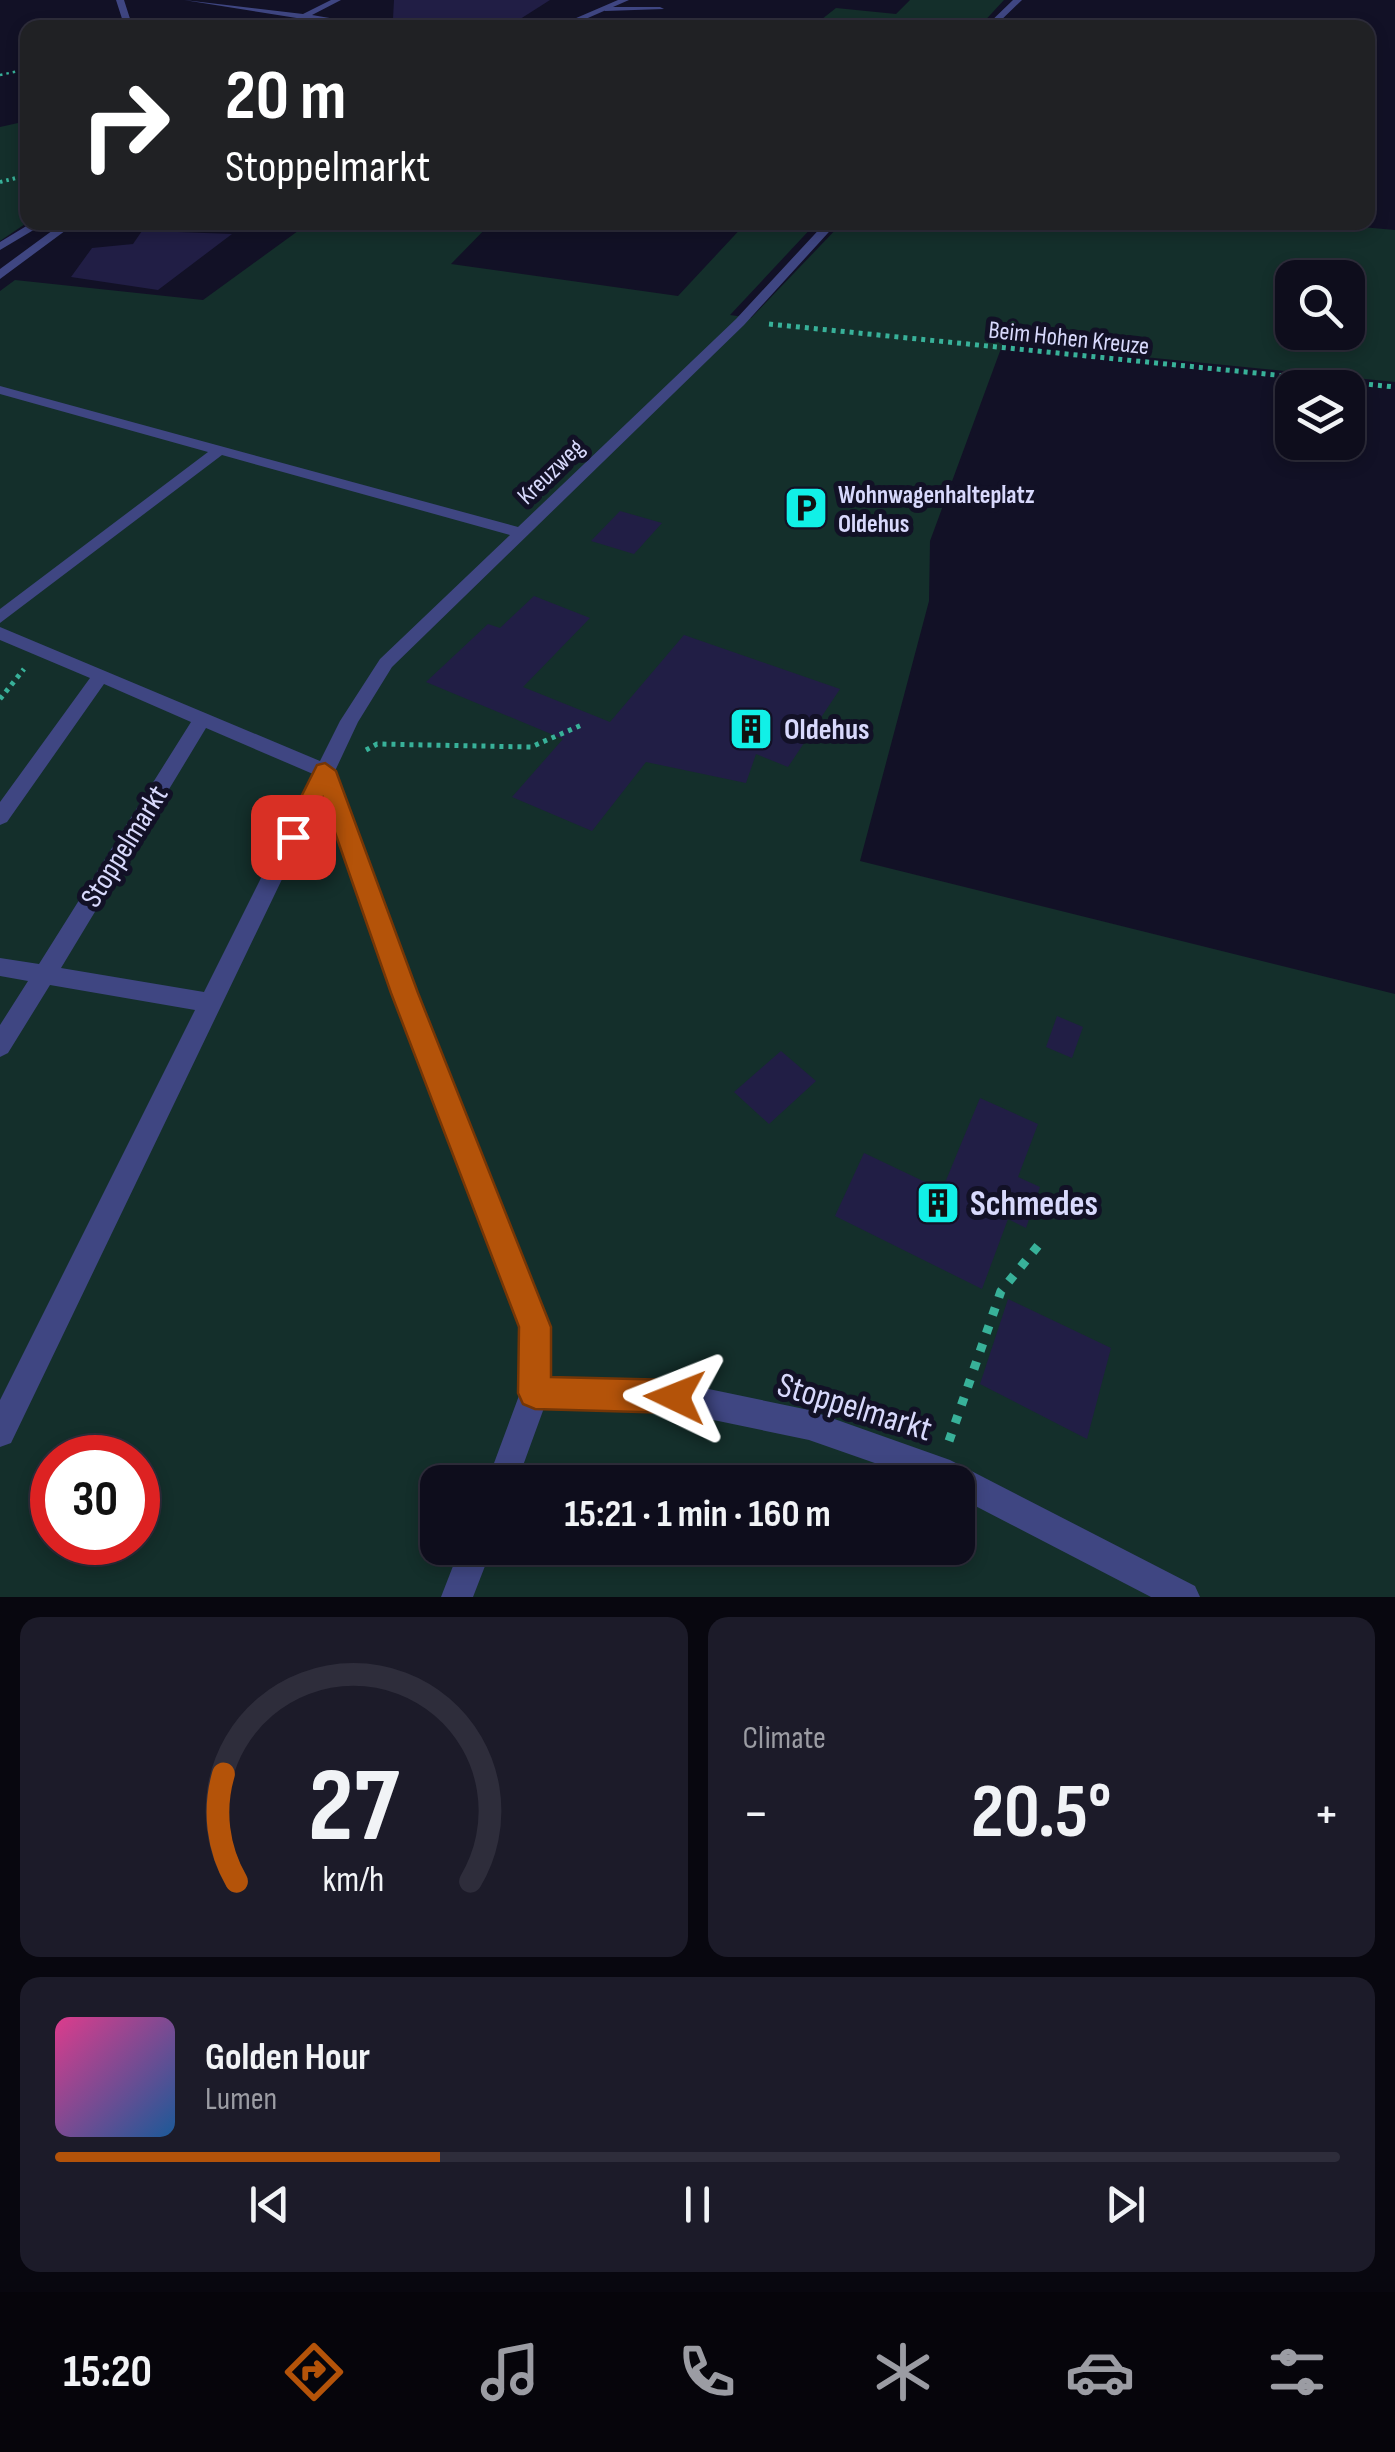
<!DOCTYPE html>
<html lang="en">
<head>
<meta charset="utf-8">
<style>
  body { margin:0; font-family:"Sofia Sans Condensed",sans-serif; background:#1c1b29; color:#f1f3f6; height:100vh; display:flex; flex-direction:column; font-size:38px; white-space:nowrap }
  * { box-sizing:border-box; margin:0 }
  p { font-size:32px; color:#9b9ca3 }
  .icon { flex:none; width:55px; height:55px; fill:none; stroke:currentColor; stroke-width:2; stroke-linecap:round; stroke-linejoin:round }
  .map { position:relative; height:1597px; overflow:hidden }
  .details { display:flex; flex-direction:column; gap:20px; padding:20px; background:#08070f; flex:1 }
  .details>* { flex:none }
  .top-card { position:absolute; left:20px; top:20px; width:1355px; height:210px; border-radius:20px; box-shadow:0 5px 15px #0003,0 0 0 2px #2e2d3b; background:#202124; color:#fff; overflow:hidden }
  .fabs { position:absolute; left:1275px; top:260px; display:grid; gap:20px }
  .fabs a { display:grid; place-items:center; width:90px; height:90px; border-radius:20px; background:#0e0d1c; box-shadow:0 5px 15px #0003,0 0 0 2px #2e2d3b; font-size:50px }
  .speed { position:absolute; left:30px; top:1435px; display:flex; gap:20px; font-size:50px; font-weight:700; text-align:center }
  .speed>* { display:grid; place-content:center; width:130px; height:130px; border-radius:50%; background:#0e0d1c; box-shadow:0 5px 15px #0003,0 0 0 2px #2e2d3b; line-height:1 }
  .speed .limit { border:15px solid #d22; background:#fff; color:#111 }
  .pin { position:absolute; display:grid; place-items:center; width:85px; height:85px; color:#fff; margin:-42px; border-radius:20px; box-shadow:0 5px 15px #0006 }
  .me { position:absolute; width:110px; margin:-55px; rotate:272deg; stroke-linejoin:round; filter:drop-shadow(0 0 8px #0008) }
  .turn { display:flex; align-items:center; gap:35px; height:210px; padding:0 40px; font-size:45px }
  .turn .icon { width:130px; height:130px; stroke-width:2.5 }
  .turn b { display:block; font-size:70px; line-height:85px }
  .big { font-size:75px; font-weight:700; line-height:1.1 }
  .details .tile { flex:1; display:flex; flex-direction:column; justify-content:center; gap:15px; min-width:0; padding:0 35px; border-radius:20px; background:#1c1b29 }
  .details .dial { align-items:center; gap:0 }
  .dial svg { height:260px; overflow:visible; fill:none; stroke:#2e2d3b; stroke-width:7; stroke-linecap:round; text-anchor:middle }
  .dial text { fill:#f1f3f6; stroke:none }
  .song { display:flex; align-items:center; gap:30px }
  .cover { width:120px; height:120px; border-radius:15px; background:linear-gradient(135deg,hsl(330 70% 55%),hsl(210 70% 35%)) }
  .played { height:10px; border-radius:5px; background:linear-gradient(90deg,#b45309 30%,#2e2d3b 30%) }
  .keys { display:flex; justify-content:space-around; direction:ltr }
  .heat { display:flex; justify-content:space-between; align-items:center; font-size:55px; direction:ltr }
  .details .tiles { flex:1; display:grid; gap:20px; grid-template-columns:1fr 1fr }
  .tile:last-child { grid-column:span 2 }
  .trip { position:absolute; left:420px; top:1465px; width:555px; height:100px; border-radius:20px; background:#0e0d1c; box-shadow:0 5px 15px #0003,0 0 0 2px #2e2d3b; font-weight:700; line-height:100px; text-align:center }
  .menu { display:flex; height:160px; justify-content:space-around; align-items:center; background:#06050b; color:#9b9ca3 }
  .menu .icon { width:70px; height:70px }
  .menu .selected { color:#b45309 }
  .menu b { font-size:45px; color:#f1f3f6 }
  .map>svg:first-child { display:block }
  .green { fill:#142f2b; fill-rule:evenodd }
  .building { fill:#211e45 }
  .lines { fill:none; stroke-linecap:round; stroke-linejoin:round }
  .path-far3 { stroke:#38b199; stroke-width:2.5; stroke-dasharray:2.5 4; stroke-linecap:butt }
  .path-far2 { stroke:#38b199; stroke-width:4; stroke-dasharray:2.5 4; stroke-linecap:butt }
  .path-far1 { stroke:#38b199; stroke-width:5; stroke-dasharray:4 5; stroke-linecap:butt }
  .path { stroke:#38b199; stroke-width:9; stroke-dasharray:8 11; stroke-linecap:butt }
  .service { fill:#3f4682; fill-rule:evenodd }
  .minor { fill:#3f4682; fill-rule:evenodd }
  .tertiary { fill:#3f4682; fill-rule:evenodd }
  .route { fill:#b45309; stroke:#753606; stroke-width:2.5 }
  .labels { text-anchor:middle; stroke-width:10; stroke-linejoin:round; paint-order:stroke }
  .far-street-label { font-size:25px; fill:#d8d9fc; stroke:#121126 }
  .far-poi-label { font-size:25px; font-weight:bold; fill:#d8d9fc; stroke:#121126; text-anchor:start }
  .poi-label { font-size:30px; font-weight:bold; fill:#d8d9fc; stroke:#121126; text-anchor:start }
  .street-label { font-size:30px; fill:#d8d9fc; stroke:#121126 }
  .near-poi-label { font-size:35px; font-weight:bold; fill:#d8d9fc; stroke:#121126; text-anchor:start }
  .near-street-label { font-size:35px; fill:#d8d9fc; stroke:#121126 }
</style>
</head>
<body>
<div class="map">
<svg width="1395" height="1597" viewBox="0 0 1395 1597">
  <rect width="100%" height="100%" fill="#121126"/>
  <path class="green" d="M 910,0 L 1004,0 L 979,27 L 812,27 L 836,8 L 896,14 Z
    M 27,121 L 28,222 L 0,241 L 0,127 Z
    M 492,222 L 451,264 L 678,296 L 746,223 L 816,223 L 730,315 L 751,318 L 842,223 L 1306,222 L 1395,230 L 1395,382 L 1003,343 L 930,541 L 929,601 L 860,861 L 1395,994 L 1395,1597 L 0,1597 L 0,291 L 15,280 L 203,300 L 309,223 ZM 1292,278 L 1348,278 L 1348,332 L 1292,332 ZM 52,1458 L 138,1458 L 138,1542 L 52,1542 ZM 438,1482 L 958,1482 L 958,1548 L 438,1548 Z"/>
  <path class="building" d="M 394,0 L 550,0 L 506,28 L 464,28 L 393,19 Z
    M 181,227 L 178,232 L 232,234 L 158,290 L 71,277 L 92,248 L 133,244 L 144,228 Z
    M 620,511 L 662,523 L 634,554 L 591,541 Z
    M 534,596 L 590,618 L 523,687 L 610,722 L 684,635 L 840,689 L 788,767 L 756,754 L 746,783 L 646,762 L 592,831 L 512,797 L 563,739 L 426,682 L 488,624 L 500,628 Z
    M 1057,1016 L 1083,1027 L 1072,1058 L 1046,1047 Z
    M 781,1051 L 816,1081 L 769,1124 L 734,1092 Z
    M 980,1098 L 1038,1124 L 1018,1177 L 1040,1187 L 1026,1228 L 1008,1219 L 982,1289 L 835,1216 L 864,1153 L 942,1190 Z
    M 1008,1299 L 1111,1348 L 1087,1439 L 980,1384 Z"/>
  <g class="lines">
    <path class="path-far3" d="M 0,75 L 28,69"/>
    <path class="path-far2" d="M 0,182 L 28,175"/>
    <path class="path-far1" d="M 769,324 L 1395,387
      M 0,699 L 24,669
      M 366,750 L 377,744 L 531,747 L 584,724"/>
    <path class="path" d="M 949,1441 L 1001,1291 L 1042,1241"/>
    <path class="service" d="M 602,7 L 660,7 L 664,9 L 605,11 Z"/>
    <path class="minor" d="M 116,0 L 124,0 L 133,28 L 125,28 Z
      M 184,0 L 303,14 L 331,0 L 341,0 L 312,15 L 388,28 L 303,19 Z
      M 1013,0 L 1022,0 L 993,28 L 984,28 Z
      M 33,222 L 47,222 L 0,250 L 0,242 Z
      M 826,222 L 838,222 L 744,325 L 392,667 L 358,722 L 335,771 L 415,993 L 549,1327 L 549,1379 L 675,1382 L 809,1410 L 950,1460 L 1195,1586 L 1200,1597 L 1151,1597 L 958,1497 L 958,1482 L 929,1482 L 809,1440 L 675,1412 L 544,1408 L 517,1482 L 487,1482 L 520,1393 L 521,1327 L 393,993 L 323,794 L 11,1443 L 0,1447 L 0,1400 L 195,1010 L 50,985 L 8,1053 L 0,1057 L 0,1025 L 28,981 L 0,976 L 0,958 L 39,964 L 191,722 L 104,684 L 7,822 L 0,825 L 0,802 L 90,678 L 0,640 L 0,627 L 320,761 L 340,721 L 380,659 L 510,535 L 222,455 L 0,623 L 0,609 L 208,452 L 0,394 L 0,386 L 518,527 L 736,319 ZM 206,728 L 313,774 L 204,992 L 61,968 Z
      M 460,1548 L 492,1548 L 473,1597 L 441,1597 Z"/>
    <path class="tertiary" d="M 618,0 L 629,0 L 565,28 L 553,28 Z
      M 64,222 L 77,222 L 0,279 L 0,269 Z"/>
  </g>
  <path class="route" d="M 325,763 L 336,771 L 418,993 L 551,1327 L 551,1377 L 675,1380 L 687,1385 L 692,1397 L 687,1408 L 675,1413 L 535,1409 L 523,1404 L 518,1393 L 519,1327 L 391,993 L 323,798 L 301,844 L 293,846 L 281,837 L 317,765 Z"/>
  <defs>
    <symbol id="parking-square" viewBox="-11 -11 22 22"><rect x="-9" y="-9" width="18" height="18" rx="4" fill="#11f0e7" stroke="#121126"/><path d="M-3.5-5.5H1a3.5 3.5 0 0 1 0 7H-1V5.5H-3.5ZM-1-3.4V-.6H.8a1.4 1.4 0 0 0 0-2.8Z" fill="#111"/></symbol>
    <symbol id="building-square" viewBox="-11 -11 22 22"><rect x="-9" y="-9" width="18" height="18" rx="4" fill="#11f0e7" stroke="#121126"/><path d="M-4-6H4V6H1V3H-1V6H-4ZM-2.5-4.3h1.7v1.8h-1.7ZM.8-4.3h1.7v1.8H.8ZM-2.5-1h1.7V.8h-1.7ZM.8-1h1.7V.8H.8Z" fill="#111"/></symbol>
  </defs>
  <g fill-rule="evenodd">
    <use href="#parking-square" x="781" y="483" width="50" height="50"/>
    <use href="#building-square" x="726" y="704" width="50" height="50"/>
    <use href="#building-square" x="913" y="1178" width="50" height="50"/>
  </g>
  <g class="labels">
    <g class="far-street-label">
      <text transform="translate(1069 337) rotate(6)" y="9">Beim Hohen Kreuze</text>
      <text transform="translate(550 471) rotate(-44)" y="9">Kreuzweg</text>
    </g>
    <g class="far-poi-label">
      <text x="838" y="503">Wohnwagenhalteplatz<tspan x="838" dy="29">Oldehus</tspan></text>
    </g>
    <g class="poi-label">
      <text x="784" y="739">Oldehus</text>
    </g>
    <g class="street-label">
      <text transform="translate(124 846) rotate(-58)" y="10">Stoppelmarkt</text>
    </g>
    <g class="near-poi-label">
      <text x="970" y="1215">Schmedes</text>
    </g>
    <g class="near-street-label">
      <text transform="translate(855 1406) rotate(17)" y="12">Stoppelmarkt</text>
    </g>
  </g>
</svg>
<div class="fabs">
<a><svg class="icon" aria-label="search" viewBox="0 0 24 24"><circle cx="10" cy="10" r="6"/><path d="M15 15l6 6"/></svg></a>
<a><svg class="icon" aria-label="layers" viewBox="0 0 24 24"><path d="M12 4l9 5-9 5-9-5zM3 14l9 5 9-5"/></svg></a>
</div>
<div class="speed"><div class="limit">30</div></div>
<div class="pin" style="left:293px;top:837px;background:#d93025"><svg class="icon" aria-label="arrive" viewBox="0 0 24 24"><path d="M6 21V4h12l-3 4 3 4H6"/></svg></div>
<svg class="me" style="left:675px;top:1397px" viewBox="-20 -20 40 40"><path d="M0-17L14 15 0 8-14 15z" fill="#b45309" stroke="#fff" stroke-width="4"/></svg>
<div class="trip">15:21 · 1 min · 160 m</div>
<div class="top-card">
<div class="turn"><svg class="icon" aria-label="right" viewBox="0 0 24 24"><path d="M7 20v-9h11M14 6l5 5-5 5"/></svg><div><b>20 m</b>Stoppelmarkt</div></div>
</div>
</div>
<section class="details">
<div class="tiles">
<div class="tile dial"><svg viewBox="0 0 100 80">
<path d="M14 69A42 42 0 1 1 86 69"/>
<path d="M14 69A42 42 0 0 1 10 36" stroke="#b45309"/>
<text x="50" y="56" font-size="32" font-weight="700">27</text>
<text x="50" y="72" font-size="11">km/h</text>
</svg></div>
<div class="tile"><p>Climate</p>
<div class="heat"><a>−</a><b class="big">20.5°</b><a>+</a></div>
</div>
<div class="tile">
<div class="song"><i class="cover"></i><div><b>Golden Hour</b><p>Lumen</p></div></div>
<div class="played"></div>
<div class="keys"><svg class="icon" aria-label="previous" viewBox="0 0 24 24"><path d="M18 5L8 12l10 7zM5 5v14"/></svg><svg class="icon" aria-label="pause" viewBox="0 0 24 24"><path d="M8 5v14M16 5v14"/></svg><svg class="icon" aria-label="next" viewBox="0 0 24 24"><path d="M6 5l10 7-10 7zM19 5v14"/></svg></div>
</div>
</div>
</section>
<nav class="menu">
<b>15:20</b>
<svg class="icon selected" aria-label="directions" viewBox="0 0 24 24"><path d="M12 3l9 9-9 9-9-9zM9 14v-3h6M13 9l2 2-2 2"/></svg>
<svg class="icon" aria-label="music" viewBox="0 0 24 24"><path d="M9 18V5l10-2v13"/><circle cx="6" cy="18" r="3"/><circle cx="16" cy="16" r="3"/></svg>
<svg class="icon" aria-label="phone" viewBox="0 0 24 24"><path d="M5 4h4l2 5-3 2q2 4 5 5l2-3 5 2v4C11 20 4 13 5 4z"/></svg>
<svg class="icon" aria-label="climate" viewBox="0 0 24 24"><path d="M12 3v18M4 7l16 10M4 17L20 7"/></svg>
<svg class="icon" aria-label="car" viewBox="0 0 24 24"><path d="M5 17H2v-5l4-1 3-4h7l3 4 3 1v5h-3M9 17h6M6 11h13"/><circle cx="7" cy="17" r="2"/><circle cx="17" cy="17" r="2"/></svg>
<svg class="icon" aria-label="filters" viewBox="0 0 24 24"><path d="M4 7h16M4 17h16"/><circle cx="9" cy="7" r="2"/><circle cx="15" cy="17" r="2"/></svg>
</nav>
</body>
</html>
